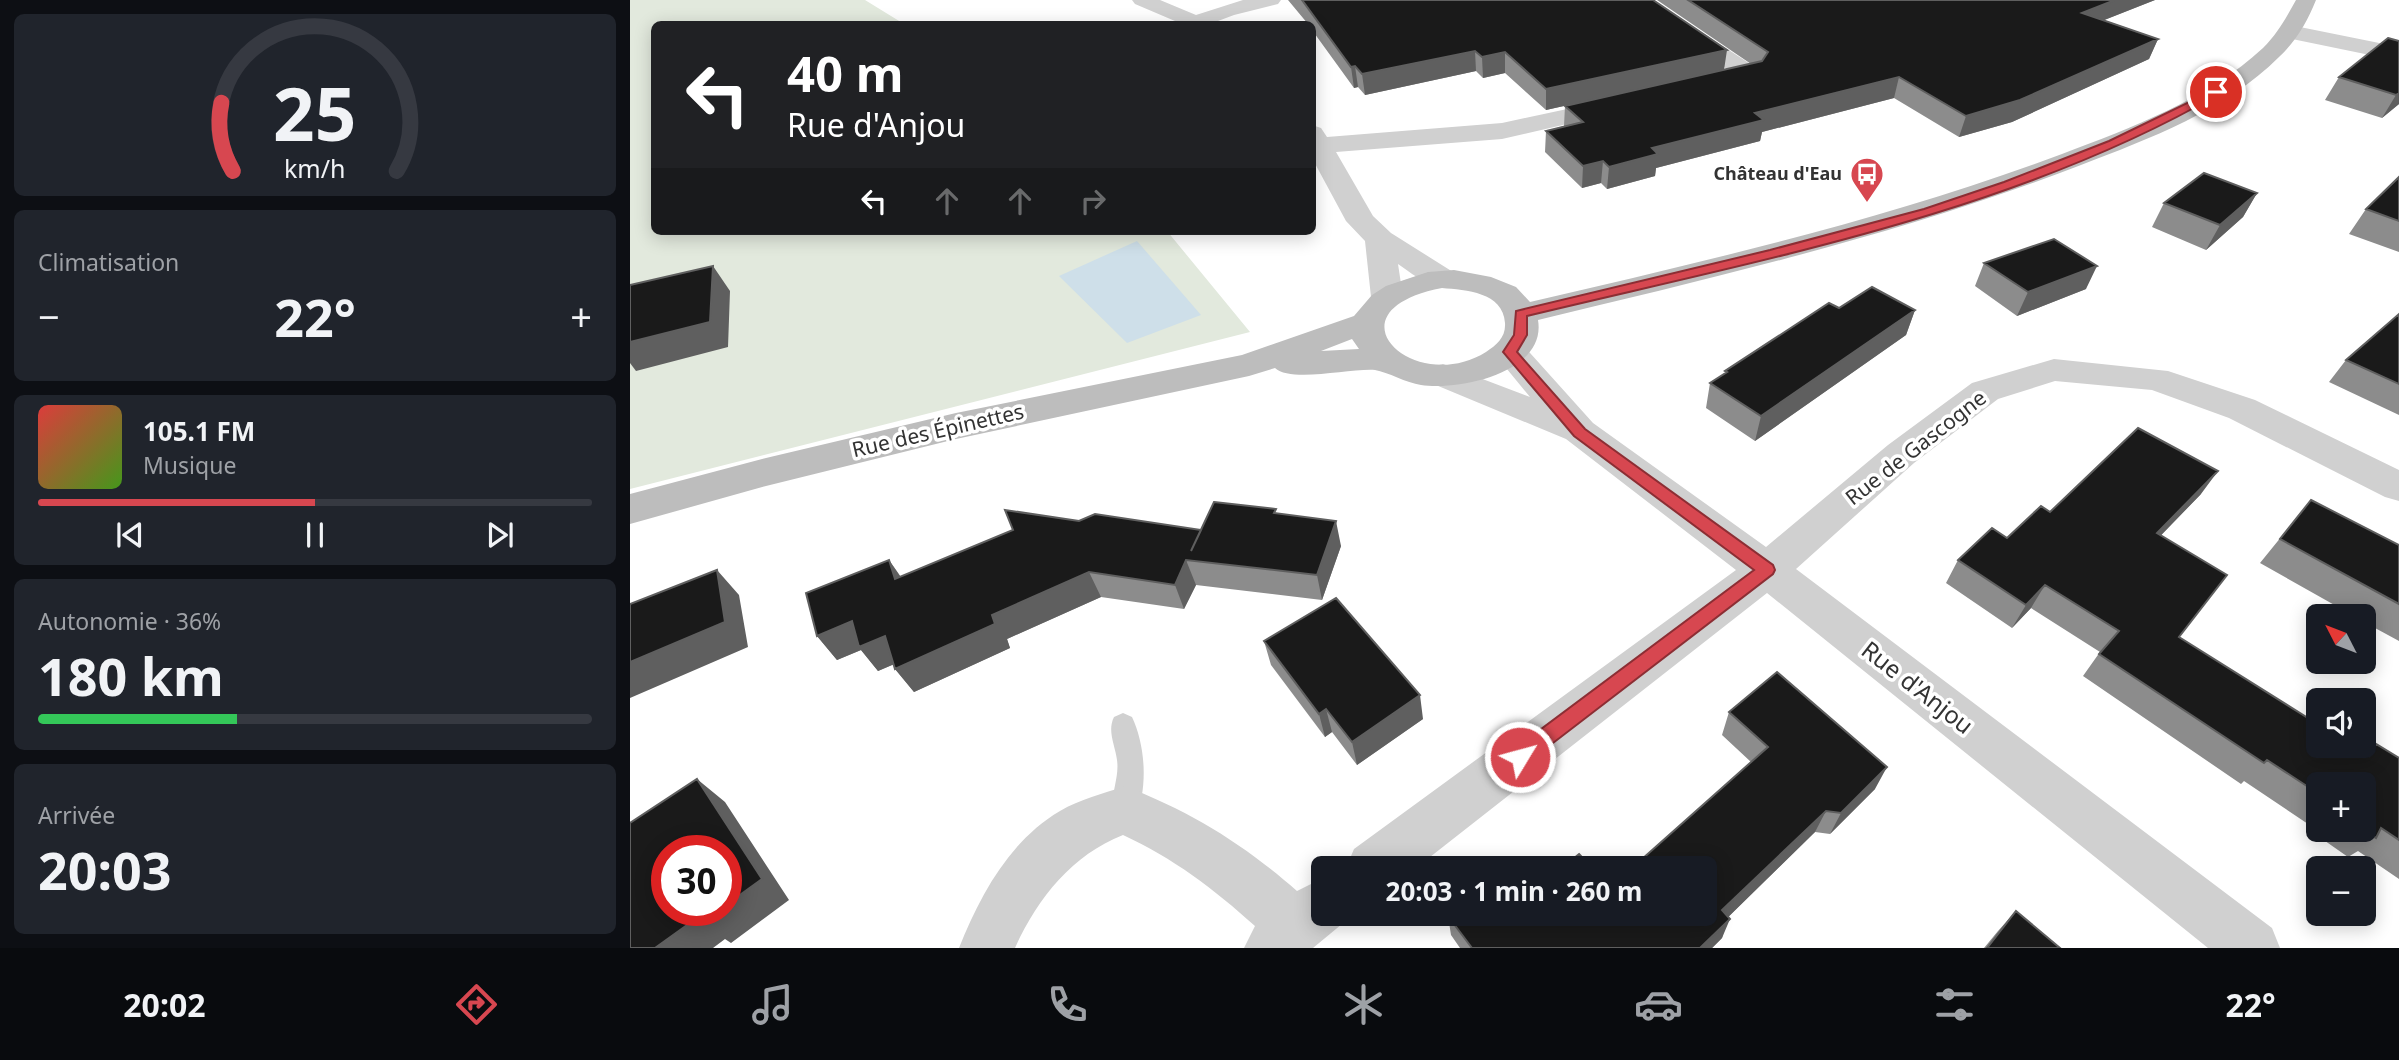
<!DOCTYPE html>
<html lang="fr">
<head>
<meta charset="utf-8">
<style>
  body { margin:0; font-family:"Noto Sans",sans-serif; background:#20242c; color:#f1f3f6; height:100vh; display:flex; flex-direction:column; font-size:26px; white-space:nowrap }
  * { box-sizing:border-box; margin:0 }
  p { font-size:23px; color:#9ea1a6 }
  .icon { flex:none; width:38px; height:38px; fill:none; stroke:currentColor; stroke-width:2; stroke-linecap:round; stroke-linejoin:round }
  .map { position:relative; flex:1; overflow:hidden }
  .side { display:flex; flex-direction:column; gap:14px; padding:14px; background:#0d0f14; width:630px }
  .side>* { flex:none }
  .hud { position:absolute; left:21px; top:21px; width:665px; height:214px; border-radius:10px; box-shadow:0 4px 18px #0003; background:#202124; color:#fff; overflow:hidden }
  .needle { width:46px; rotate:312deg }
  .tools { position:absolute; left:1676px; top:604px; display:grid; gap:14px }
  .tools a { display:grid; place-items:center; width:70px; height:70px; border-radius:10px; background:#171b24; box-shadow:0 4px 18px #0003; font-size:35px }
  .speed { position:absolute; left:21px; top:835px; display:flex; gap:14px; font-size:35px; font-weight:700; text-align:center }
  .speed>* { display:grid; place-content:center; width:91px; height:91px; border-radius:50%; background:#171b24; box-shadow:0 4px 18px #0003; line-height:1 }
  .speed .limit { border:10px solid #d22; background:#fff; color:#111 }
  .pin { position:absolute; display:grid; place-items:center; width:60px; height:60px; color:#fff; margin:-30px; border:4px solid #fff; border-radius:50%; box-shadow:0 2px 7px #0007 }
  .me { position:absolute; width:77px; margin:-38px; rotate:53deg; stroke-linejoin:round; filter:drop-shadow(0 0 5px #0008) }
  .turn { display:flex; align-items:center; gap:24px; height:147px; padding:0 21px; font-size:32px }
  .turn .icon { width:91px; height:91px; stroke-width:2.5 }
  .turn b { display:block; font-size:49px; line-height:60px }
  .lanes { display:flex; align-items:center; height:66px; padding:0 21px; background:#0003; justify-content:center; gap:35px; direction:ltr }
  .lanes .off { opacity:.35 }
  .big { font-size:52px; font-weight:700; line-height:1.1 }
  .side .widget { flex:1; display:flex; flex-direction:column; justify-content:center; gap:10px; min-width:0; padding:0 24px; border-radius:10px; background:#20242c }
  .side .dial { align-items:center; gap:0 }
  .dial svg { height:182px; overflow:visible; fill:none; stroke:#363941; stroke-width:7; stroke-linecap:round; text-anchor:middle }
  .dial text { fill:#f1f3f6; stroke:none }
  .song { display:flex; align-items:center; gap:21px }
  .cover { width:84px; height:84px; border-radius:10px; background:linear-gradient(135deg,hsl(0 70% 55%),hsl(100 70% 35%)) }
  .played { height:7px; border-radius:4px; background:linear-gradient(90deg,#d74750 50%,#363941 50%) }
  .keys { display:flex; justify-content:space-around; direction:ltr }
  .heat { display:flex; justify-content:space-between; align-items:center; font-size:38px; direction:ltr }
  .charge { height:10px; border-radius:5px; background:linear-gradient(90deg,#34c759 36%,#363941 0) }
  .trip { position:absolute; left:681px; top:856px; width:406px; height:70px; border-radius:10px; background:#171b24; box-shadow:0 4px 18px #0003; font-weight:700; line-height:70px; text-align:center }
  .tabs { display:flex; height:112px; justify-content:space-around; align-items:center; background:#090b0e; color:#9ea1a6 }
  .tabs .icon { width:49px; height:49px }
  .tabs .on { color:#d74750 }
  .tabs b { font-size:32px; color:#f1f3f6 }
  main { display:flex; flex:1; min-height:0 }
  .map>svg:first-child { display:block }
  .green { fill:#e2e9dd }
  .water { fill:#cedfe9 }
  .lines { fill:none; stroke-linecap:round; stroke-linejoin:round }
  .lane { fill:#d0d0d0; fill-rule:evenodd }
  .street { fill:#d0d0d0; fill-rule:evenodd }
  .secondary { fill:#bdbdbd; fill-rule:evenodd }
  .wall { fill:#8c8c8c; fill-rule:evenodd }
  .shaded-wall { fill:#5f5f5f }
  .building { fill:#1a1a1a; stroke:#5f5f5f; stroke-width:2 }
  .route { fill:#d74750; stroke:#8c2e34; stroke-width:2 }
  .labels { text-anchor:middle; stroke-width:7; stroke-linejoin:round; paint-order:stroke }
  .far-poi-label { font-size:18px; font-weight:bold; fill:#333; stroke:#fff; text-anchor:end }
  .street-label { font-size:21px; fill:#333; stroke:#fff }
  .near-street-label { font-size:24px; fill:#333; stroke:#fff }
</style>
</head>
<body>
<main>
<section class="side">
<div class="widget dial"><svg viewBox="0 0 100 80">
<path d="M14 69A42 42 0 1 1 86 69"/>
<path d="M14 69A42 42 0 0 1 9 39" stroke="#d74750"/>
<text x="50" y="56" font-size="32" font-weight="700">25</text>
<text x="50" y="72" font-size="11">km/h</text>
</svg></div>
<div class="widget"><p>Climatisation</p>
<div class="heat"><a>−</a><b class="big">22°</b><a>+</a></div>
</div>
<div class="widget">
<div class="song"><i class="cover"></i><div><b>105.1 FM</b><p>Musique</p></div></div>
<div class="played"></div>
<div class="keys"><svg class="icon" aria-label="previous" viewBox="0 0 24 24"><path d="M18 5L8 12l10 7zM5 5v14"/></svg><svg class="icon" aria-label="pause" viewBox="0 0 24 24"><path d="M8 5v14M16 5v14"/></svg><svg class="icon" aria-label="next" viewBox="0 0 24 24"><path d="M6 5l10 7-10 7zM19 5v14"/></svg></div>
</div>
<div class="widget"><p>Autonomie · 36%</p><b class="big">180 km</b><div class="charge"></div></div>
<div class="widget"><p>Arrivée</p><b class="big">20:03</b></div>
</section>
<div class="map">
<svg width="1769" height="948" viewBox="0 0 1769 948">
  <rect width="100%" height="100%" fill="#fff"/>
  <path class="green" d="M 0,0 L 235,0 L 274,24 L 24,24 L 24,231 L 537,231 L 620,332 L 0,489 Z"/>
  <path class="water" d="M 507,241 L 571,315 L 497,343 L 429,276 Z"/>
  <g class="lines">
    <path class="lane" d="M 493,713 L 502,717 C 516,747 518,789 505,819 L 495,823 L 485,819 C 477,800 490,780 487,760 C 485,745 477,731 484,717 Z"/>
    <path class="street" d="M 502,0 L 530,0 L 566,15 L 613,0 L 651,0 L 648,4 L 604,15 L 580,24 L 552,24 L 505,4 Z
      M 998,0 L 1022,0 L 1128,69 L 1132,74 L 1128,79 L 1083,90 L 1075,88 L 1071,83 L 1075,78 L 1101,72 Z
      M 1660,25 L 1769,47 L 1769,61 L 1652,37 L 1649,32 L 1652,27 Z
      M 984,99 L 993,101 L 996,106 L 993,111 L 872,139 L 706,152 L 743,216 L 761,233 L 823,272 L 828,279 L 823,286 C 801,291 786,276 768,264 L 773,297 L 768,304 L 757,307 L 746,304 L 741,297 L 735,241 L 716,221 L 682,158 L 682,125 L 691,128 L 697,137 L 872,123 Z
      M 880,341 L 892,344 L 963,423 L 1136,547 L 1258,445 L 1342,383 L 1424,359 L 1538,371 L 1625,400 L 1769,470 L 1769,501 L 1755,497 L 1599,418 L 1522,390 L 1425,381 L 1368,399 L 1284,463 L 1166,569 L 1642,928 L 1650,948 L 1578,948 L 1137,593 L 786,868 L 716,868 L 724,849 L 1106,570 L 936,439 L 801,383 L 796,375 L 801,367 L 813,364 L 900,397 L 863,352 L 868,344 Z
      M 495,786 C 563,813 612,843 667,891 L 693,878 L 693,914 L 717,914 L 712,924 L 683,948 L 614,948 L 625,926 C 584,889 543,858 493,835 C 442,855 407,899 385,948 L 329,948 C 350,896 379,841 430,811 C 450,799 473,794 495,786 Z"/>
    <path class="secondary" d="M 1666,0 L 1686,0 C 1677,22 1667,40 1649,57 C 1596,110 1519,139 1451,165 C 1275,233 1091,276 908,320 C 917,373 828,391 791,385 C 776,383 758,372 745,370 C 722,368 661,383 645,368 L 619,376 L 326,439 L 136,486 L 0,524 L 0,494 L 136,458 L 326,413 L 612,355 L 724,316 L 742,295 L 756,286 L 798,272 L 824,270 L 861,277 L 886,287 L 900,302 C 1080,260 1259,219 1432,154 C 1501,128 1578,99 1633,48 C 1648,33 1656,18 1666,0 ZM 812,288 C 836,290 873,292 875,323 C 876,337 867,345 856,352 C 784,397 693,311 812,288 ZM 722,339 L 729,349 L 691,351 Z"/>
  </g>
  <path class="wall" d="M 658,0 L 1023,0 L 1094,70 L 916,110 L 875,73 L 853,78 L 846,71 L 735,95 L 728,87 L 724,88 L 682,30 L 682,24 L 678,24 Z
    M 1027,0 L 1525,0 L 1474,20 L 1528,39 L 1519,59 L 1382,122 L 1329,137 L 1264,98 L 1132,132 L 1130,141 L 1026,168 L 1025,176 L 977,189 L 971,183 L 952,188 L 915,152 L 916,131 L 934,126 L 935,106 L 1121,64 Z
    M 1769,41 L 1769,104 L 1752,118 L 1695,100 L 1709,77 Z
    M 1769,177 L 1769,252 L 1719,234 L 1736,209 Z
    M 1627,193 L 1613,217 L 1576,250 L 1522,227 L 1534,203 Z
    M 1354,263 L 1456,289 L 1387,316 L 1345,286 Z
    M 1209,308 L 1285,310 L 1276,335 L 1125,441 L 1076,408 L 1080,383 L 1094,374 L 1095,371 Z
    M 1769,314 L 1769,415 L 1699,382 L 1716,360 Z
    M 1571,494 L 1531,535 L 1549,637 L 1735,754 L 1746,744 L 1769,758 L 1769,879 L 1728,851 L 1718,857 L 1678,829 L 1681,826 L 1614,781 L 1611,784 L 1453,676 L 1470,652 L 1401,608 L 1382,628 L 1316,583 L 1328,560 L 1377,538 L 1420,512 ZM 1689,784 L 1734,830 L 1689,830 Z
    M 1681,500 L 1769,545 L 1769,641 L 1734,622 L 1734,616 L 1724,616 L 1630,563 Z
    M 647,514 L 711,546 L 692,600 L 566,585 L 554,609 L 471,597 L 377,639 L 380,648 L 284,692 L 265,669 L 264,664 L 248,671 L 231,650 L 207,660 L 187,636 L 259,560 L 271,577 L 449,521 L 571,530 Z
    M 634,641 L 793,719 L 727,765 L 702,732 L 695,737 L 641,665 Z
    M 1099,712 L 1245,789 L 1200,834 L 1185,832 L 1098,917 L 1092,938 L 1082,948 L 830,948 L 821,935 L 818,916 L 1074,914 L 1121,762 L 1092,735 Z
    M 1386,911 L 1430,948 L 1354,948 L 1368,931 Z"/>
  <path class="shaded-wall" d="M 1485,0 L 1525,0 L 1444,32 L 1452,13 Z
    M 1528,39 L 1519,59 L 1382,122 L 1329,137 L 1336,116 Z
    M 1097,50 L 1094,70 L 916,110 L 916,89 Z
    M 845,51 L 846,71 L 735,95 L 732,74 Z
    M 875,52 L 875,73 L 853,78 L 852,57 Z
    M 725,66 L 728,87 L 724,88 L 721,67 Z
    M 1269,77 L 1264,98 L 1132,132 L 1130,141 L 1026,168 L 1025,176 L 977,189 L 979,167 L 1022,148 L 1125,113 Z
    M 1769,93 L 1769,104 L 1752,118 L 1766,95 Z
    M 973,161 L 971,183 L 952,188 L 953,166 Z
    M 1627,193 L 1613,217 L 1576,250 L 1590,225 Z
    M 83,266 L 100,291 L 98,347 L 6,371 L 0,363 L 0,342 Z
    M 1467,266 L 1456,289 L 1387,316 L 1398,292 Z
    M 1285,310 L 1276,335 L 1125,441 L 1131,416 Z
    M 1588,471 L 1571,494 L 1511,556 L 1527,533 Z
    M 706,521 L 711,546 L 692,600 L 687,575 Z
    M 259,560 L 276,585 L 265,579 Z
    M 556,560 L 566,585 L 554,609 L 545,585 Z
    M 87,570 L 109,595 L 118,647 L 0,698 L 0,662 Z
    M 459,572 L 471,597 L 377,639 L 380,648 L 284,692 L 265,669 L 362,615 Z
    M 1415,585 L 1401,608 L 1382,628 L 1396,605 Z
    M 222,621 L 255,636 L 274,660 L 248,671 L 231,650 L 207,660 L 187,636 Z
    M 790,695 L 793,719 L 727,765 L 722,742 Z
    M 696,709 L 702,732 L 695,737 L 689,714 Z
    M 1257,767 L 1245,789 L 1200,834 L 1211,813 Z
    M 67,779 L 95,802 L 159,900 L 101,943 L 95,939 L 83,948 L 25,948 L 67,918 L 90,910 L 96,910 L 96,905 Z
    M 1196,811 L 1185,832 L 1085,930 L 1092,910 Z
    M 1100,919 L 1092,938 L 1082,948 L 1070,948 Z"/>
  <path class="building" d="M 672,0 L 1023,0 L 1097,50 L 916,89 L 875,52 L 852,57 L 845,51 L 732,74 L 725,66 L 721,67 Z
    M 1058,0 L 1485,0 L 1452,13 L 1528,39 L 1390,100 L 1336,116 L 1269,77 L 1125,113 L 1134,120 L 1022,148 L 1028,154 L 979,167 L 973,161 L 953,166 L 916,131 L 953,122 L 935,106 L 1132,61 L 1138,52 Z
    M 1758,38 L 1769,41 L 1769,93 L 1766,95 L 1709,77 Z
    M 1574,173 L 1627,193 L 1590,225 L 1534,203 Z
    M 1769,177 L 1769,221 L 1736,209 Z
    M 1424,239 L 1467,266 L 1398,292 L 1354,263 Z
    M 83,266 L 80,322 L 0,342 L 0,285 Z
    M 1242,287 L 1285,310 L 1131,416 L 1080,383 L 1097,372 L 1095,371 L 1199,303 L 1209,308 Z
    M 1769,314 L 1769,384 L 1716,360 Z
    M 1508,428 L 1588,471 L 1527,533 L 1597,575 L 1549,637 L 1689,725 L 1689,746 L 1722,746 L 1739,756 L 1746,744 L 1769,758 L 1769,840 L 1751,828 L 1746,838 L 1734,830 L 1734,784 L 1689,784 L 1689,794 L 1637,760 L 1634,763 L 1469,654 L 1489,631 L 1415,585 L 1396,605 L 1328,560 L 1362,528 L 1377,538 L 1411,506 L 1420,512 Z
    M 1681,500 L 1769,545 L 1769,604 L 1650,539 Z
    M 584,502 L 646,509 L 644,513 L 706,521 L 687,575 L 556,560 L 545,585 L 459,572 L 362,615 L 365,624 L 265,669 L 255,636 L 229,647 L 222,621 L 187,636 L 176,593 L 259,560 L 265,579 L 383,530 L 375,510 L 449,521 L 465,514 L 571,530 L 561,551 Z
    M 87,570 L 95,622 L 0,662 L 0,604 Z
    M 706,598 L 790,695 L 722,742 L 696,709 L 689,714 L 634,641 Z
    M 1147,672 L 1257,767 L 1211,813 L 1196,811 L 1092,910 L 1100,919 L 1070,948 L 842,948 L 818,916 L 821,914 L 1074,914 L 1074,868 L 1002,868 L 1138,747 L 1099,712 Z
    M 67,779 L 132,879 L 96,905 L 96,850 L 37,850 L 37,910 L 90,910 L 71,924 L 67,918 L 25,948 L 0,948 L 0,823 Z
    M 949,854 L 962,868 L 932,868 Z
    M 1386,911 L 1430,948 L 1357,948 Z"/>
  <path class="route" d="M 1586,89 L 1589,90 L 1589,94 C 1381,214 1129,260 897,316 L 897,335 L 887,352 L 955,429 L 1143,565 L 1145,570 L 1143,574 L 897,763 L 890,766 L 883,763 L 880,757 L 883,750 L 1124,570 L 944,436 L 873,352 L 884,335 L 886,311 L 1140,250 L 1294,209 L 1374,182 L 1479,141 Z"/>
  <defs>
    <symbol id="bus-pin" viewBox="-11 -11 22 30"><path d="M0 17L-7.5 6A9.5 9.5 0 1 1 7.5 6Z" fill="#d74750" stroke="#fff"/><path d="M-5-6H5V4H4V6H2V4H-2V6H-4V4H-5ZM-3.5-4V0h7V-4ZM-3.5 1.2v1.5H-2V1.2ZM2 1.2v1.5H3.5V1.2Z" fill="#fff"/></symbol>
  </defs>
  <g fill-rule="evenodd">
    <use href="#bus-pin" x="1218" y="155" width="38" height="52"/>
  </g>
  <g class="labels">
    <g class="far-poi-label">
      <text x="1212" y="180">Château d'Eau</text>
    </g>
    <g class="street-label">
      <text transform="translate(308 431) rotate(-13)" y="7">Rue des Épinettes</text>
      <text transform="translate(1286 448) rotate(-38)" y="7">Rue de Gascogne</text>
    </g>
    <g class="near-street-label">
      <text transform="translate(1287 688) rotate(38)" y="8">Rue d'Anjou</text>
    </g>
  </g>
</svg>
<div class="tools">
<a><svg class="needle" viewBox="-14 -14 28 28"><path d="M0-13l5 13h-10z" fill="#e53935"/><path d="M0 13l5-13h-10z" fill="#9ea1a6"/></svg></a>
<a><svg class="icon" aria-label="sound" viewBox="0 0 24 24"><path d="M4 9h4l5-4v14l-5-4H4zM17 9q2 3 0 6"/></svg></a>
<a>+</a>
<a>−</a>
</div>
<div class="speed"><div class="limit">30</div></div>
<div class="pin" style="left:1586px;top:92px;background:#d93025"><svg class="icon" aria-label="arrive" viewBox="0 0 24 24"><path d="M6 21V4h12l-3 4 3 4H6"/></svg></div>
<svg class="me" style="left:890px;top:757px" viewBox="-20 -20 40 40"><circle r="17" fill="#d74750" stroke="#fff" stroke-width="3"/><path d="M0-11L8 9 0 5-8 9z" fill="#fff"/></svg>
<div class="trip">20:03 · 1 min · 260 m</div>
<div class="hud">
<div class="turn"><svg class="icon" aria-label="left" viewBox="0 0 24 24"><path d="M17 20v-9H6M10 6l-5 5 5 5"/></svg><div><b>40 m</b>Rue d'Anjou</div></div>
<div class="lanes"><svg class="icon" aria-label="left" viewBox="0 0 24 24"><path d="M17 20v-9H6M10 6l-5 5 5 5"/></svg><svg class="icon off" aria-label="ahead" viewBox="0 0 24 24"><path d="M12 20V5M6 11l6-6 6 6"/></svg><svg class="icon off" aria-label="ahead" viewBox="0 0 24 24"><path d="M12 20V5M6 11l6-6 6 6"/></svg><svg class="icon off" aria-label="right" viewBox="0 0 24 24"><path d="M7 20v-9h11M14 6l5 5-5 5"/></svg></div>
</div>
</div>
</main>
<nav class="tabs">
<b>20:02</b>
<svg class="icon on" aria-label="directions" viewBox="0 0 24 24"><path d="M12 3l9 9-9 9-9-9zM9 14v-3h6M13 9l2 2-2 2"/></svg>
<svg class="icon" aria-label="music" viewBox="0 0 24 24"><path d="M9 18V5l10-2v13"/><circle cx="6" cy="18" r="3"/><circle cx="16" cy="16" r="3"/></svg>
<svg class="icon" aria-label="phone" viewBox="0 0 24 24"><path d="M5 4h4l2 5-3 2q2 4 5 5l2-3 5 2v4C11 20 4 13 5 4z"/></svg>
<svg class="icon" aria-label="climate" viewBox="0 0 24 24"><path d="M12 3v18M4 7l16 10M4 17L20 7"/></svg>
<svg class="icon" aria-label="car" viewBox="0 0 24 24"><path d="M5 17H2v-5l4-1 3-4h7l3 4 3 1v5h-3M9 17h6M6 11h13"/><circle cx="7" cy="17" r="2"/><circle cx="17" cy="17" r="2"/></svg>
<svg class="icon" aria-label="filters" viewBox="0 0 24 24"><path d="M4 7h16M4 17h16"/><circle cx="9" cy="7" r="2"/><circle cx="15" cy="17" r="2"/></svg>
<b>22°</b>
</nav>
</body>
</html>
